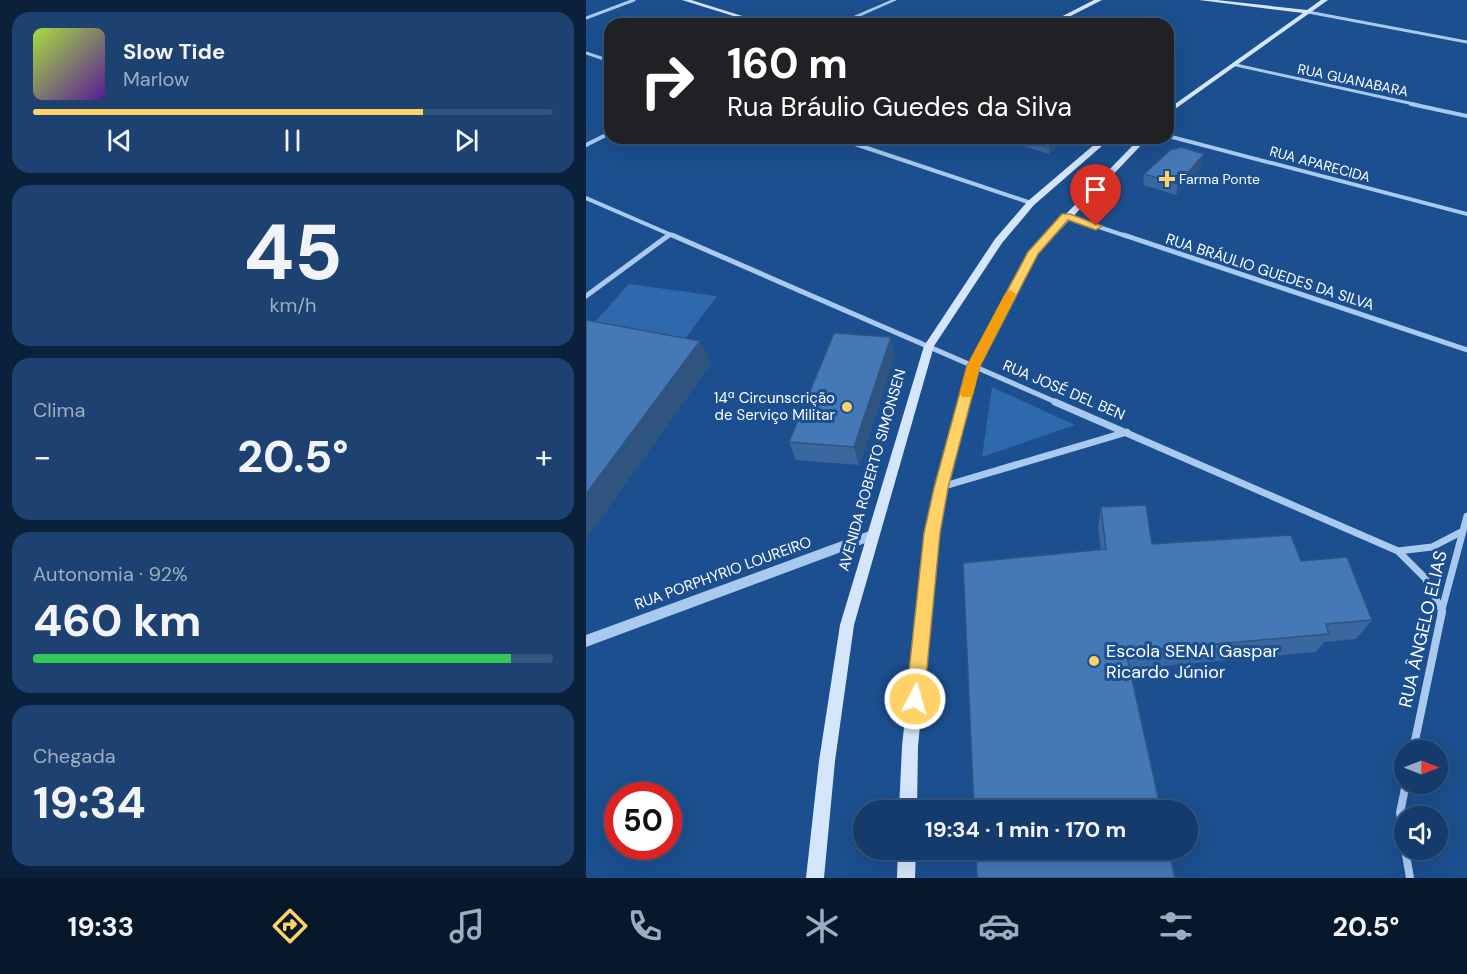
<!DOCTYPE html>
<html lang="pt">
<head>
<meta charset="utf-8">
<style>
  body { margin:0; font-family:"DM Sans",sans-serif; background:#1d4271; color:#f1f3f6; height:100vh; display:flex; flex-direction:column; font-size:22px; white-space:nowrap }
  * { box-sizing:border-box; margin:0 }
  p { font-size:20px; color:#9dadc1 }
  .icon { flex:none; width:33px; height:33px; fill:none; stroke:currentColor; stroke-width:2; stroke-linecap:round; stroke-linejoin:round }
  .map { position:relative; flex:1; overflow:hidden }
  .panel { display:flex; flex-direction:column; gap:12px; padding:12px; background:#0b203b; width:586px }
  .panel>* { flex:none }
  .top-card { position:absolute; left:18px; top:18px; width:570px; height:126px; border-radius:18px; box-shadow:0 6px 24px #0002,0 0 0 2px #33557e; background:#202124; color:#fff; overflow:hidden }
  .needle { width:39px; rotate:90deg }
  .tools { position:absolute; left:808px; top:740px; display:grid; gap:12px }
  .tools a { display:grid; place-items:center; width:54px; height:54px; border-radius:50%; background:#143b6b; box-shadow:0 6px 24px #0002,0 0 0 2px #33557e; font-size:30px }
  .speed { position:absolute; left:18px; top:782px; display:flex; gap:12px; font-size:30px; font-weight:700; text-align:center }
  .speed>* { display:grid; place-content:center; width:78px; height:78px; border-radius:50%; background:#143b6b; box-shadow:0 6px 24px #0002,0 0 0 2px #33557e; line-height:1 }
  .speed .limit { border:9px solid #d22; background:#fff; color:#111 }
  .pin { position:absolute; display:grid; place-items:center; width:51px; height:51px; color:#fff; margin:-62px -26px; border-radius:50% 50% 50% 0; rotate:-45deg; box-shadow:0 0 6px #0007 }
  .pin .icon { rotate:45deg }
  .me { position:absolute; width:66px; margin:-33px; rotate:6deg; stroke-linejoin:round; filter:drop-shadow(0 0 4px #0008) }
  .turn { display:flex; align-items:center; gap:21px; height:126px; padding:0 24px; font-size:27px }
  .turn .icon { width:78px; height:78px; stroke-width:2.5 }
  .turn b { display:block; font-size:42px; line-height:51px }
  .big { font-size:45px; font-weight:700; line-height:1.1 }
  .panel .tile { flex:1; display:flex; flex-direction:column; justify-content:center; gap:9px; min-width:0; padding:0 21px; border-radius:18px; background:#1d4271 }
  .panel .dial { align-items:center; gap:0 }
  .dial b { font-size:78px; line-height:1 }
  .song { display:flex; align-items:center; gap:18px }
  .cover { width:72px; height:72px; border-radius:9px; background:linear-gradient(135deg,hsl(80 70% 55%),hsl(270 70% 35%)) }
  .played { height:6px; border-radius:3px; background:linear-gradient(90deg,#ffd166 75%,#33557e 75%) }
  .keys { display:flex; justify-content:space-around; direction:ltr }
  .heat { display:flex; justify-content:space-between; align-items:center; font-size:33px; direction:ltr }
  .charge { height:9px; border-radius:4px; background:linear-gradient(90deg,#34c759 92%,#33557e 0) }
  .trip { position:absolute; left:267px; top:800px; width:345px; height:60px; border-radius:30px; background:#143b6b; box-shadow:0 6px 24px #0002,0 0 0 2px #33557e; font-weight:700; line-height:60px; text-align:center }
  .tabs { display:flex; height:96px; justify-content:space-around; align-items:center; background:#08182b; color:#9dadc1 }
  .tabs .icon { width:42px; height:42px }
  .tabs .current { color:#ffd166 }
  .tabs b { font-size:27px; color:#f1f3f6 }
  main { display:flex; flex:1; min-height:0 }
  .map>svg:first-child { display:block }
  .green { fill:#2e69ad }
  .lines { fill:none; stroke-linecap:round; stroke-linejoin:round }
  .minor-far4 { stroke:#a9c9ee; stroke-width:3 }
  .minor-far3 { stroke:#a9c9ee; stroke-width:4 }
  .minor-far2 { stroke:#a9c9ee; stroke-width:5 }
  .minor-far1 { stroke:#a9c9ee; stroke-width:7 }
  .minor { stroke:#a9c9ee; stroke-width:8 }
  .tertiary { fill:#a9c9ee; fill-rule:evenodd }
  .secondary { fill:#d6e6fa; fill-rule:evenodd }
  .wall { fill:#3a679d }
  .shaded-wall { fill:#305480 }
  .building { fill:#4478b7; stroke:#305480; stroke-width:1.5 }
  .route { fill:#ffd166; stroke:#a68842; stroke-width:1.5 }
  .slow { fill:#f59e0b }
  .poi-dot { fill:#ffd166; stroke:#1b4f8f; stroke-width:2 }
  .labels { text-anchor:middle; stroke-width:6; stroke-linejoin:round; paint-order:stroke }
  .far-street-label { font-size:14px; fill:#fff; stroke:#1b4f8f }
  .far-poi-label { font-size:14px; fill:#fff; stroke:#1b4f8f; text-anchor:start }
  .street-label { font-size:15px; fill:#fff; stroke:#1b4f8f }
  .poi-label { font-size:15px; fill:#fff; stroke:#1b4f8f; text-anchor:end }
  .near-street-label { font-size:18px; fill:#fff; stroke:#1b4f8f }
  .near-poi-label { font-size:18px; fill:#fff; stroke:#1b4f8f; text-anchor:start }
</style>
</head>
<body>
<main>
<section class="panel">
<div class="tile">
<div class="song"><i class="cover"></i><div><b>Slow Tide</b><p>Marlow</p></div></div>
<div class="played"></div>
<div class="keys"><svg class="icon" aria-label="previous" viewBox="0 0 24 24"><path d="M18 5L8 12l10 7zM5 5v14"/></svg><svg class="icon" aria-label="pause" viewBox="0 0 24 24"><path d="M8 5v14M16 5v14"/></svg><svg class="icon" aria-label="next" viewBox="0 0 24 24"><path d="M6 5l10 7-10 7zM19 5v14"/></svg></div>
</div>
<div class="tile dial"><b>45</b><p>km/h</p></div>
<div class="tile"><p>Clima</p>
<div class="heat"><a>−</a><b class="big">20.5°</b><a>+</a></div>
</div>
<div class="tile"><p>Autonomia · 92%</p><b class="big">460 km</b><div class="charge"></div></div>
<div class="tile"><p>Chegada</p><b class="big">19:34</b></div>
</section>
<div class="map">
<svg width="881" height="878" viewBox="0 0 881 878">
  <rect width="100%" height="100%" fill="#1b4f8f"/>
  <path class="green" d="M 43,284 L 131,296 L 93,347 L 0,332 Z
    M 406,387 L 489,425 L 396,457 Z"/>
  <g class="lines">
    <path class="minor-far4" d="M 722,12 L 881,42
      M 0,18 L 48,0
      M 0,53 L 24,61
      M 650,65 L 832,105"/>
    <path class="minor-far3" d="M 825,104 L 881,116
      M 251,138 L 445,203
      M 0,145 L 24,133
      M 0,198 L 90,237
      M 480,216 L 543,237
      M 81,237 L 84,235"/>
    <path class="minor-far2" d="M 86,235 L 472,403
      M 538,235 L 881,350
      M 0,296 L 83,235"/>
    <path class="minor-far1" d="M 469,402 L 812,551 L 839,578 L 856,611
      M 355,487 L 541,432
      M 812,551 L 846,547 L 877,531
      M 855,613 L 881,516"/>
    <path class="minor" d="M 827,750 L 856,612
      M 819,848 L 814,813 L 820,783
      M 819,849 L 824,878"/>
    <path class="tertiary" d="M 305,0 L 311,0 L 257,24 L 249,24 Z
      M 582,134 L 881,212 L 881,216 L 582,138 Z
      M 286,530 L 290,531 L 292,535 L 290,539 L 0,647 L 0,635 Z"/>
    <path class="secondary" d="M 96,0 L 105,0 L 182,24 L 173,24 Z
      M 508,0 L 516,0 L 469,24 L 461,24 Z
      M 613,0 L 631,0 L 721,10 L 735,0 L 742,0 L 582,114 L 582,109 L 717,13 Z
      M 516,138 L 525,138 L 448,205 L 416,243 L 348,346 L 268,625 L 249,761 L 238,878 L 220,878 L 233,761 L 254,625 L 338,346 L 409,239 L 442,201 Z
      M 554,138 L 562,138 L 452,253 L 393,366 L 361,488 L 353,533 L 332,746 L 331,810 L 313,810 L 316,746 L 339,533 L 349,488 L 383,366 L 445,250 Z
      M 312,849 L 330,849 L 329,878 L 311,878 Z"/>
  </g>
  <path class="wall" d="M 422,138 L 481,138 L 463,154 L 422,141 Z
    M 616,166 L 590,195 L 557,185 L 558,174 Z
    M 309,355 L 273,465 L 210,460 L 203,442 Z
    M 515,507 L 566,544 L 715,561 L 786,620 L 770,639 L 738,642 L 730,652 L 544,669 L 515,550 L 512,528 Z"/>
  <path class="shaded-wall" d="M 475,138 L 481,138 L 463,154 L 463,148 Z
    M 618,154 L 616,166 L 590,195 L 592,184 Z
    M 305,337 L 309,355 L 273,465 L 268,447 Z
    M 114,341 L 125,364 L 0,540 L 0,494 Z"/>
  <path class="building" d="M 430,138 L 475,138 L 463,148 Z
    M 595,147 L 618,154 L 592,184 L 558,174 L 584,150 Z
    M 0,320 L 114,341 L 0,494 Z
    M 248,333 L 305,337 L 268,447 L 203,442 Z
    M 560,505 L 566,544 L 705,535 L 715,561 L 761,557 L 786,620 L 740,624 L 743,634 L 540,652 L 575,810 L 388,810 L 377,563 L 520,549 L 515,507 Z
    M 390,849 L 583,849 L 589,878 L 391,878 Z"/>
  <path class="route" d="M 476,214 L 484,214 L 516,226 L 510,230 L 482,220 L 452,254 L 394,366 L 362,488 L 354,533 L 338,699 L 336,705 L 329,708 L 323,705 L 320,699 L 338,533 L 348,488 L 381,366 L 442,252 Z"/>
  <path class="slow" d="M 424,290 L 430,294 L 394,366 L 387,394 L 385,397 L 376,397 L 374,394 L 381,366 L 419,294 Z"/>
  <g class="poi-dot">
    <path d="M578 170h6v6h6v6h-6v6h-6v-6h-6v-6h6z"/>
    <circle cx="261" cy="407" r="6"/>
    <circle cx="508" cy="661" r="6"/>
  </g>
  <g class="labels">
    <g class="far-street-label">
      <text transform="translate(767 80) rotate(12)" y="5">RUA GUANABARA</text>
      <text transform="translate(734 164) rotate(15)" y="5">RUA APARECIDA</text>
    </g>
    <g class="far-poi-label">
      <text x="593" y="184">Farma Ponte</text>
    </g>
    <g class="street-label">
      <text transform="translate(684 272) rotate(18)" y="5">RUA BRÁULIO GUEDES DA SILVA</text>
      <text transform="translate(478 390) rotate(23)" y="5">RUA JOSÉ DEL BEN</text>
      <text transform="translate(286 470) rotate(-74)" y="5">AVENIDA ROBERTO SIMONSEN</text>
      <text transform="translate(137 573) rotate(-20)" y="5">RUA PORPHYRIO LOUREIRO</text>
    </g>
    <g class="poi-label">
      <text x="249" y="403">14ª Circunscrição<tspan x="249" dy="17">de Serviço Militar</tspan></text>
    </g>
    <g class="near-street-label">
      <text transform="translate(837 629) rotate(-77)" y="6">RUA ÂNGELO ELIAS</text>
    </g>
    <g class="near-poi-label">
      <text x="520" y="657">Escola SENAI Gaspar<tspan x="520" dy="21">Ricardo Júnior</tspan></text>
    </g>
  </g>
</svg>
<div class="tools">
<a><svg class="needle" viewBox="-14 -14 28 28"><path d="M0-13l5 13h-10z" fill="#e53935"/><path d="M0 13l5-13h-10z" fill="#9dadc1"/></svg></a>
<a><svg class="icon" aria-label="sound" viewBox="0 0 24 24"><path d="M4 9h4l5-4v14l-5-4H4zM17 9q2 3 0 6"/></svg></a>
</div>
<div class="speed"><div class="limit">50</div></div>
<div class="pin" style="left:510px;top:226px;background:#d93025"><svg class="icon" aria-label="arrive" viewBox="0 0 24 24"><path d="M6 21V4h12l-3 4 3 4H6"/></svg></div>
<svg class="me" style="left:329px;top:699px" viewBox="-20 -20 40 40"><circle r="17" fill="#ffd166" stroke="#fff" stroke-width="3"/><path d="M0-11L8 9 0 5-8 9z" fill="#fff"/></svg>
<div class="trip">19:34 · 1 min · 170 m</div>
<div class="top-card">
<div class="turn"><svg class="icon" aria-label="right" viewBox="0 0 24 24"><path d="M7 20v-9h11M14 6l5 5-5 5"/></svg><div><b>160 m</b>Rua Bráulio Guedes da Silva</div></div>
</div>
</div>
</main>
<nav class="tabs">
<b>19:33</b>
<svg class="icon current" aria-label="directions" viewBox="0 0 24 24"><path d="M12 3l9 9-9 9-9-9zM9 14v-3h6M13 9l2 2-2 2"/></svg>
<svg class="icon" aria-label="music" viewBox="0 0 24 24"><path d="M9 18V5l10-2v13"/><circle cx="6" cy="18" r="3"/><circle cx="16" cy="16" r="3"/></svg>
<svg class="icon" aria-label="phone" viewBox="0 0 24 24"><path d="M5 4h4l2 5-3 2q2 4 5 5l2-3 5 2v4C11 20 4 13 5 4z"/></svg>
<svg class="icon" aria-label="climate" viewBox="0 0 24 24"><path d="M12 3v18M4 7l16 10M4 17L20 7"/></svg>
<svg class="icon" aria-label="car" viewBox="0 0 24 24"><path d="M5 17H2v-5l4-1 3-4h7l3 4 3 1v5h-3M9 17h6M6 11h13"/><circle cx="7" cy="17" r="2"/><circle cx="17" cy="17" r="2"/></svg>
<svg class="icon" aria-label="filters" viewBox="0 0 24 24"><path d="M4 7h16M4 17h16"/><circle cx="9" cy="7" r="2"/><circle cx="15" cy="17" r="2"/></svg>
<b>20.5°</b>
</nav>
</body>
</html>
